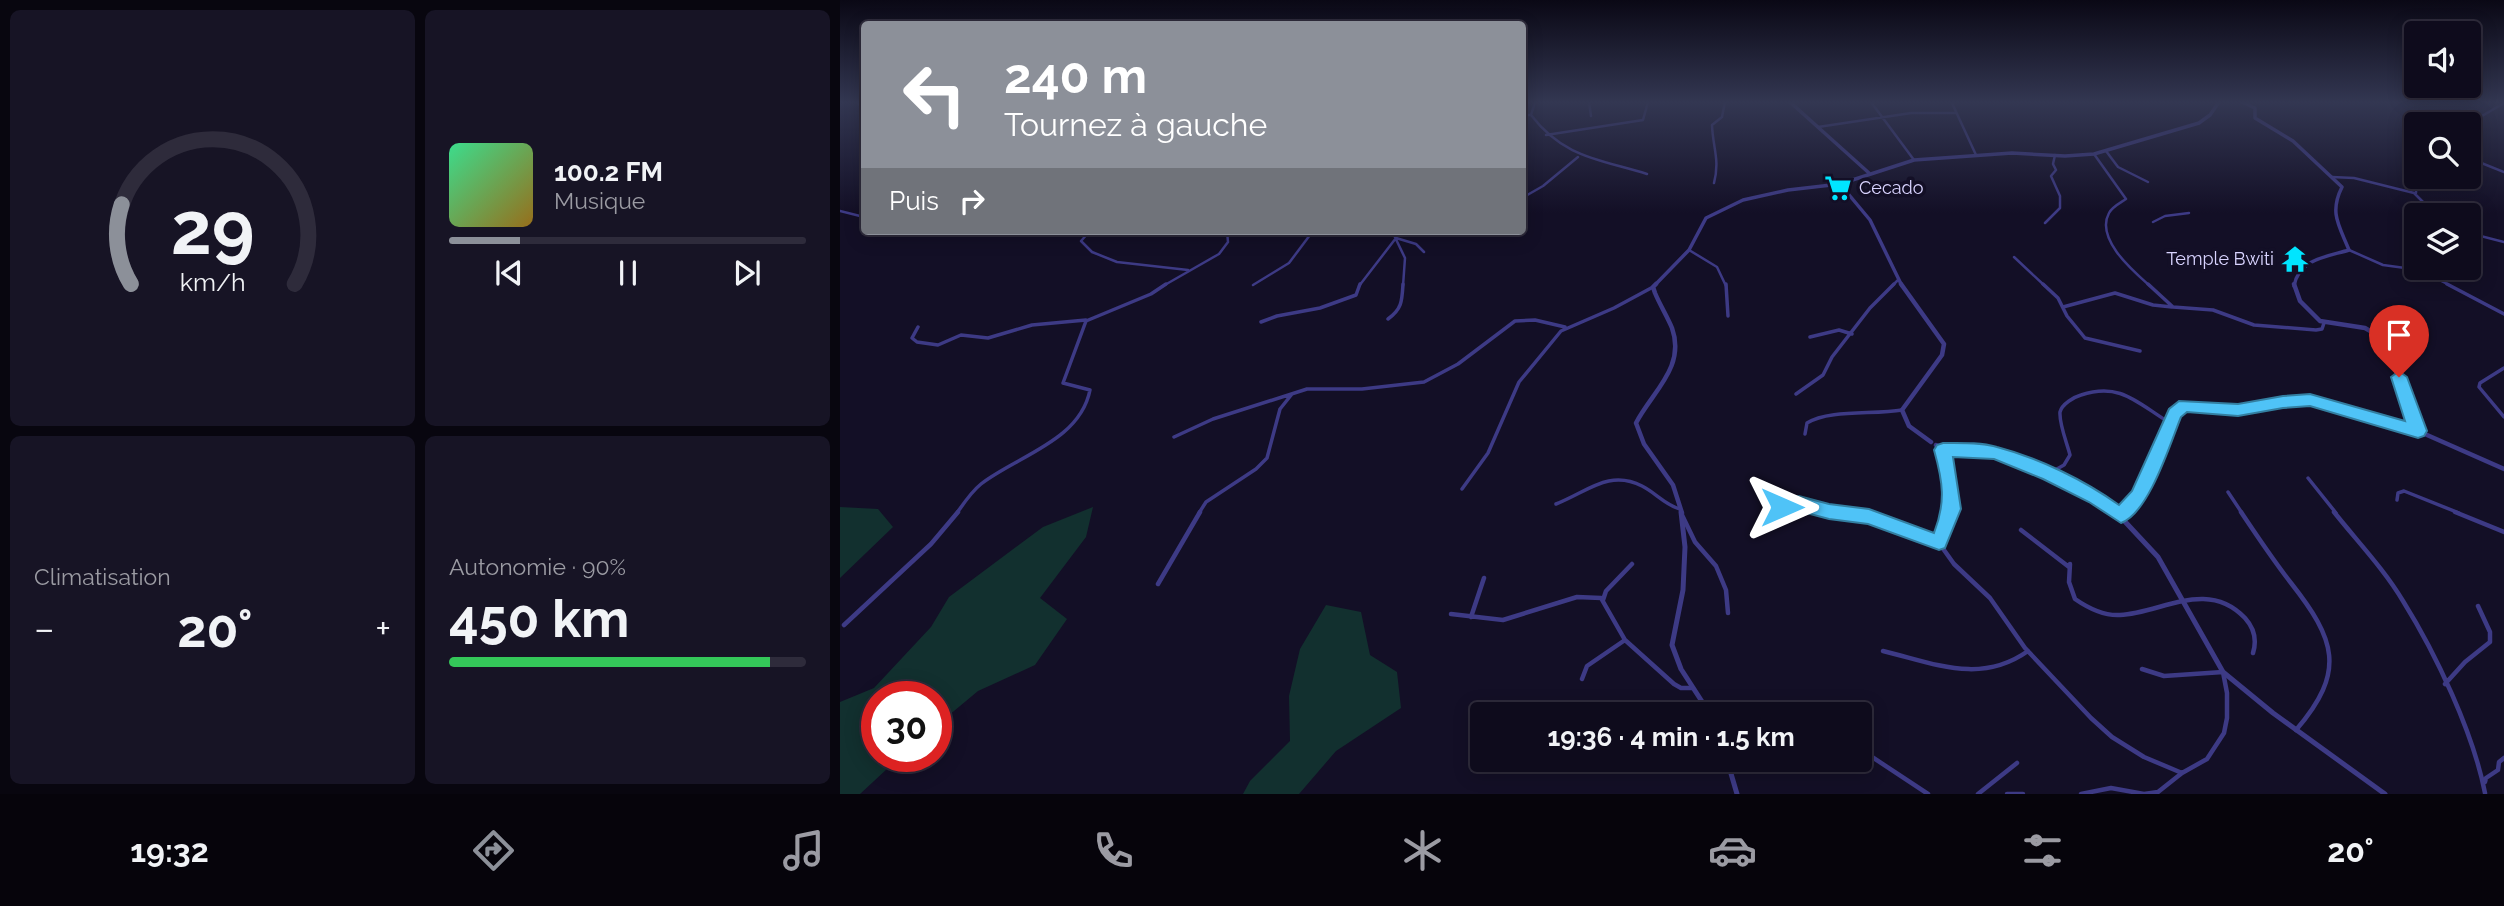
<!DOCTYPE html>
<html lang="fr">
<head>
<meta charset="utf-8">
<style>
  body { margin:0; font-family:Raleway,sans-serif; background:#171425; color:#f1f3f6; height:100vh; display:flex; flex-direction:column; font-size:26px; white-space:nowrap }
  * { box-sizing:border-box; margin:0 }
  p { font-size:23px; color:#9b9ba3 }
  .icon { flex:none; width:38px; height:38px; fill:none; stroke:currentColor; stroke-width:2; stroke-linecap:round; stroke-linejoin:round }
  .map { position:relative; flex:1; overflow:hidden }
  .details { display:flex; flex-direction:column; gap:10px; padding:10px; background:#08060f; width:840px }
  .details>* { flex:none }
  .banner { position:absolute; left:21px; top:21px; width:665px; height:214px; border-radius:7px; box-shadow:0 4px 18px #0003,0 0 0 2px #2e2b3b; background:#8c9099; color:#fff; overflow:hidden }
  .tools { position:absolute; left:1564px; top:21px; display:grid; gap:14px }
  .tools a { display:grid; place-items:center; width:77px; height:77px; border-radius:7px; background:#0e0b1c; box-shadow:0 4px 18px #0003,0 0 0 2px #2e2b3b; font-size:35px }
  .speed { position:absolute; left:21px; top:681px; display:flex; gap:14px; font-size:35px; font-weight:700; text-align:center }
  .speed>* { display:grid; place-content:center; width:91px; height:91px; border-radius:50%; background:#0e0b1c; box-shadow:0 4px 18px #0003,0 0 0 2px #2e2b3b; line-height:1 }
  .speed .limit { border:10px solid #d22; background:#fff; color:#111 }
  .pin { position:absolute; display:grid; place-items:center; width:60px; height:60px; color:#fff; margin:-72px -30px; border-radius:50% 50% 50% 0; rotate:-45deg; box-shadow:0 0 7px #0007 }
  .pin .icon { rotate:45deg }
  .me { position:absolute; width:77px; margin:-38px; rotate:90deg; stroke-linejoin:round; filter:drop-shadow(0 0 5px #0008) }
  .turn { display:flex; align-items:center; gap:24px; height:147px; padding:0 28px; font-size:32px }
  .turn .icon { width:91px; height:91px; stroke-width:2.5 }
  .turn b { display:block; font-size:49px; line-height:60px }
  .then { display:flex; align-items:center; height:66px; padding:0 28px; background:#0003; gap:14px; font-size:26px }
  .big { font-size:52px; font-weight:700; line-height:1.1 }
  .details .tile { flex:1; display:flex; flex-direction:column; justify-content:center; gap:10px; min-width:0; padding:0 24px; border-radius:10px; background:#171425 }
  .details .dial { align-items:center; gap:0 }
  .dial svg { height:182px; overflow:visible; fill:none; stroke:#2e2b3b; stroke-width:7; stroke-linecap:round; text-anchor:middle }
  .dial text { fill:#f1f3f6; stroke:none }
  .song { display:flex; align-items:center; gap:21px }
  .cover { width:84px; height:84px; border-radius:10px; background:linear-gradient(135deg,hsl(150 70% 55%),hsl(40 70% 35%)) }
  .played { height:7px; border-radius:4px; background:linear-gradient(90deg,#8c9099 20%,#2e2b3b 20%) }
  .keys { display:flex; justify-content:space-around; direction:ltr }
  .heat { display:flex; justify-content:space-between; align-items:center; font-size:38px; direction:ltr }
  .charge { height:10px; border-radius:5px; background:linear-gradient(90deg,#34c759 90%,#2e2b3b 0) }
  .details .tiles { flex:1; display:grid; gap:10px; grid-template-columns:repeat(2,1fr) }
  .trip { position:absolute; left:630px; top:702px; width:402px; height:70px; border-radius:7px; background:#0e0b1c; box-shadow:0 4px 18px #0003,0 0 0 2px #2e2b3b; font-weight:700; line-height:70px; text-align:center }
  .tabs { display:flex; height:112px; justify-content:space-around; align-items:center; background:#06040b; color:#9b9ba3 }
  .tabs .icon { width:49px; height:49px }
  .tabs .selected { color:#8c9099 }
  .tabs b { font-size:32px; color:#f1f3f6 }
  main { display:flex; flex:1; min-height:0 }
  .map>svg:first-child { display:block }
  .green { fill:#12302f }
  .lines { fill:none; stroke-linecap:round; stroke-linejoin:round }
  .minor-far2 { stroke:#3d3a85; stroke-width:2.5 }
  .minor-far1 { stroke:#3d3a85; stroke-width:3.5 }
  .minor { stroke:#3d3a85; stroke-width:4.5 }
  .tertiary-far2 { stroke:#3d3a85; stroke-width:3.5 }
  .tertiary-far1 { stroke:#3d3a85; stroke-width:4.5 }
  .tertiary { stroke:#3d3a85; stroke-width:5 }
  .route { fill:#4fc3f7; stroke:#337fa1; stroke-width:2 }
  .labels { text-anchor:middle; stroke-width:7; stroke-linejoin:round; paint-order:stroke }
  .poi-label { font-size:18px; fill:#d9d4ff; stroke:#130f26; text-anchor:start }
</style>
</head>
<body>
<main>
<section class="details">
<div class="tiles">
<div class="tile dial"><svg viewBox="0 0 100 80">
<path d="M14 69A42 42 0 1 1 86 69"/>
<path d="M14 69A42 42 0 0 1 10 34" stroke="#8c9099"/>
<text x="50" y="56" font-size="32" font-weight="700">29</text>
<text x="50" y="72" font-size="11">km/h</text>
</svg></div>
<div class="tile">
<div class="song"><i class="cover"></i><div><b>100.2 FM</b><p>Musique</p></div></div>
<div class="played"></div>
<div class="keys"><svg class="icon" aria-label="previous" viewBox="0 0 24 24"><path d="M18 5L8 12l10 7zM5 5v14"/></svg><svg class="icon" aria-label="pause" viewBox="0 0 24 24"><path d="M8 5v14M16 5v14"/></svg><svg class="icon" aria-label="next" viewBox="0 0 24 24"><path d="M6 5l10 7-10 7zM19 5v14"/></svg></div>
</div>
<div class="tile"><p>Climatisation</p>
<div class="heat"><a>−</a><b class="big">20°</b><a>+</a></div>
</div>
<div class="tile"><p>Autonomie · 90%</p><b class="big">450 km</b><div class="charge"></div></div>
</div>
</section>
<div class="map">
<svg width="1664" height="794" viewBox="0 0 1664 794">
  <rect width="100%" height="100%" fill="#130f26"/>
  <path class="green" d="M 0,507 L 38,509 L 53,527 L 0,578 Z
    M 253,507 L 246,537 L 200,598 L 227,619 L 195,665 L 138,691 L 96,726 L 96,696 L 37,696 L 37,756 L 61,756 L 20,794 L 0,794 L 0,702 L 34,688 L 91,627 L 109,597 L 203,527 Z
    M 486,605 L 521,612 L 530,655 L 557,672 L 561,708 L 496,751 L 459,794 L 403,794 L 410,781 L 450,741 L 449,696 L 460,649 Z"/>
  <g class="lines">
    <path class="minor-far2" d="M 17,102 L 24,109
      M 695,102 L 691,115 C 724,158 759,159 807,174
      M 749,102 L 751,116
      M 1031,102 L 1074,160
      M 1112,103 L 1136,155
      M 682,115 L 691,115
      M 1628,124 L 1664,103
      M 978,127 L 1071,113 L 1116,113
      M 706,135 L 803,120 L 808,102
      M 1266,151 L 1278,167 L 1308,182
      M 1254,154 L 1286,199 C 1280,203 1272,207 1269,213 C 1255,239 1293,271 1310,286
      M 1629,158 L 1664,172
      M 1492,177 L 1514,178 L 1574,193 L 1596,215
      M 874,183 C 880,159 873,149 872,125 L 882,117 L 885,102
      M 1576,193 L 1577,164
      M 682,198 L 703,186 L 738,157
      M 0,211 L 24,217
      M 1313,222 L 1325,216 L 1349,213
      M 1205,223 L 1220,208 L 1220,196 L 1211,176 L 1216,170 L 1213,164 L 1215,155
      M 250,231 L 241,241 L 252,252 L 277,262 L 348,270
      M 552,231 L 565,258 L 563,286
      M 1629,233 L 1664,242
      M 849,250 L 877,267 L 886,286
      M 1509,250 L 1543,265 L 1580,270 L 1611,286
      M 1174,257 L 1205,286
      M 413,285 L 449,263 L 473,231
      M 323,286 L 379,254 L 388,242 L 387,231
      M 519,286 L 556,238 L 576,244 L 584,252
      M 1052,286 L 1058,280"/>
    <path class="minor-far1" d="M 886,284 L 888,316
      M 1203,284 L 1218,298 L 1227,316 L 1245,338 L 1300,351
      M 1308,284 L 1333,307 L 1373,310 L 1414,325 L 1476,330 L 1482,329 L 1484,323
      M 1607,284 L 1664,314
      M 1223,307 L 1275,293 L 1313,305 L 1332,307
      M 548,319 C 562,309 562,301 563,284
      M 421,322 L 437,316 L 480,308 L 516,295 L 520,284
      M 78,327 L 72,338 L 77,342 L 98,345 L 121,335 L 148,338 L 192,325 L 246,320
      M 970,337 L 999,330 L 1012,334
      M 1664,368 L 1640,383 L 1639,387 L 1664,417
      M 956,394 L 983,375 L 992,357 L 1030,308 L 1054,284
      M 965,434 L 967,423 C 989,409 1034,415 1062,410
      M 334,437 L 373,419 L 467,389 L 522,389 L 584,382 L 618,364 L 675,321 L 695,320 L 725,327
      M 1103,450 L 1108,468 L 1110,513
      M 1208,474 L 1224,465 L 1230,455 C 1227,443 1219,424 1220,412 C 1222,404 1234,397 1241,395 C 1281,382 1297,403 1330,423
      M 1468,478 L 1496,513
      M 622,489 L 648,453 L 679,382 L 721,331 L 774,308 L 813,287
      M 1388,492 L 1402,513
      M 1557,500 L 1558,493 L 1564,491 L 1619,513
      M 716,504 C 747,492 769,469 802,486 C 816,493 825,505 840,509
      M 942,507 L 959,503 L 1004,513
      M 117,513 C 124,503 131,492 141,484 C 177,456 240,441 250,390 L 223,383 L 246,321 L 311,294 L 326,284
      M 359,513 L 366,502 L 416,469 L 427,458 L 440,409 L 452,394
      M 1282,513 L 1299,495 L 1335,413 L 1344,405 L 1398,410 L 1470,400 L 1578,431"/>
    <path class="minor" d="M 988,512 L 1029,516 L 1099,543
      M 1111,512 L 1099,543 L 1114,564 L 1150,598 L 1185,648 L 1251,718 L 1272,737 L 1304,757 L 1342,773
      M 1401,512 C 1417,536 1433,560 1451,583 C 1495,639 1507,671 1456,730
      M 1494,512 C 1517,541 1544,569 1563,601 C 1596,654 1633,732 1645,793
      M 1615,512 L 1664,532
      M 842,515 L 855,542 L 876,566 L 886,590 L 888,613
      M 1281,515 L 1284,512
      M 1181,530 L 1229,567
      M 1230,564 L 1229,582 L 1235,599 C 1248,608 1264,616 1280,615 C 1322,613 1367,578 1405,618 C 1414,628 1417,640 1413,653
      M 318,584 L 360,512
      M 763,600 L 766,591 L 792,564
      M 611,614 L 663,620 L 737,597 L 761,598 L 785,640 L 834,684 L 841,688 L 853,688
      M 631,617 L 644,578
      M 4,625 L 91,544 L 118,512
      M 1043,651 C 1094,663 1140,685 1188,651
      M 742,679 L 747,666 L 785,640
      M 1605,684 L 1625,662 L 1650,642 L 1650,632 L 1638,606
      M 1020,749 L 1088,794
      M 1645,782 L 1646,778 L 1658,770 L 1659,762 L 1664,758
      M 1138,794 L 1177,763
      M 1167,794 L 1183,794
      M 1241,794 L 1271,788 L 1304,794 L 1318,792 L 1342,773 L 1367,759 L 1384,733 L 1387,718 L 1387,693 L 1383,672 L 1324,676 L 1302,669"/>
    <path class="tertiary-far2" d="M 950,102 L 1029,173
      M 1402,102 L 1415,108 L 1415,118 L 1453,141 L 1502,187 C 1489,213 1499,225 1509,250 C 1486,257 1459,259 1454,286
      M 1000,184 L 1030,220 L 1062,286
      M 814,286 L 849,250 L 866,218 L 903,200 L 948,190 L 1000,184 L 1074,160 L 1172,153 L 1225,156 L 1254,154 L 1359,123 L 1370,115 L 1379,102"/>
    <path class="tertiary-far1" d="M 816,284 L 813,287 L 815,293 C 820,305 827,316 832,328 C 846,367 812,392 796,423 L 804,444 L 833,485 L 842,513
      M 1061,284 L 1104,344 L 1102,355 L 1062,410 L 1069,426 L 1091,442
      M 1454,284 L 1460,301 L 1480,321 L 1525,328 L 1544,339 L 1578,431 L 1664,469
      M 1096,445 C 1114,454 1131,448 1149,452 C 1185,460 1250,490 1277,513"/>
    <path class="tertiary" d="M 841,512 L 845,547 L 843,590 L 832,645 L 841,669 L 870,714
      M 1276,512 L 1318,557 L 1383,672 L 1433,713 L 1545,794
      M 887,760 L 897,794"/>
  </g>
  <linearGradient id="sky" x2="0" y2="1"><stop stop-color="#0a0815"/><stop offset="0.48" stop-color="#333752"/><stop offset="1" stop-color="#333752" stop-opacity="0"/></linearGradient>
  <rect width="1664" height="213" fill="url(#sky)"/>
  <path class="route" d="M 1559,371 L 1567,377 L 1587,431 L 1584,436 L 1578,438 L 1470,406 L 1443,408 L 1398,416 L 1347,412 L 1341,417 C 1330,444 1309,513 1281,523 L 1249,502 L 1203,479 L 1154,459 L 1113,457 L 1121,509 L 1105,548 L 1099,550 L 1028,524 L 989,519 L 959,511 L 942,514 L 936,512 L 933,507 L 936,502 L 959,496 L 989,504 L 1029,509 L 1094,533 C 1106,502 1103,482 1094,450 L 1097,445 L 1103,443 C 1120,443 1140,442 1157,447 C 1199,458 1244,480 1279,505 L 1292,491 L 1329,409 L 1339,401 L 1398,404 L 1443,396 L 1470,394 L 1565,421 L 1551,377 Z"/>
  <defs>
    <symbol id="supermarket-bare" viewBox="-9 -9 18 18"><path d="M-6-5.5h2.5l.6 2H6L4.5 2H-2.5L-4.4-4H-6ZM-1.5 3.2a1.3 1.3 0 1 0 .1 0ZM3 3.2a1.3 1.3 0 1 0 .1 0Z" fill="#00e5ff" stroke="#130f26" stroke-width="2.5" paint-order="stroke"/></symbol>
    <symbol id="temple-bare" viewBox="-9 -9 18 18"><path d="M0-6L5-2H3V0L6.5 2.5H4V6H1.5V3h-3V6H-4V2.5H-6.5L-3 0V-2H-5Z" fill="#00e5ff" stroke="#130f26" stroke-width="2.5" paint-order="stroke"/></symbol>
  </defs>
  <g fill-rule="evenodd">
    <use href="#supermarket-bare" x="979" y="169" width="38" height="38"/>
    <use href="#temple-bare" x="1436" y="240" width="38" height="38"/>
  </g>
  <g class="labels">
    <g class="poi-label">
      <text x="1019" y="194">Cecado</text>
      <text x="1434" y="265" text-anchor="end">Temple Bwiti</text>
    </g>
  </g>
</svg>
<div class="tools">
<a><svg class="icon" aria-label="sound" viewBox="0 0 24 24"><path d="M4 9h4l5-4v14l-5-4H4zM17 9q2 3 0 6"/></svg></a>
<a><svg class="icon" aria-label="search" viewBox="0 0 24 24"><circle cx="10" cy="10" r="6"/><path d="M15 15l6 6"/></svg></a>
<a><svg class="icon" aria-label="layers" viewBox="0 0 24 24"><path d="M12 4l9 5-9 5-9-5zM3 14l9 5 9-5"/></svg></a>
</div>
<div class="speed"><div class="limit">30</div></div>
<div class="pin" style="left:1559px;top:377px;background:#d93025"><svg class="icon" aria-label="arrive" viewBox="0 0 24 24"><path d="M6 21V4h12l-3 4 3 4H6"/></svg></div>
<svg class="me" style="left:942px;top:507px" viewBox="-20 -20 40 40"><path d="M0-17L14 15 0 8-14 15z" fill="#4fc3f7" stroke="#fff" stroke-width="4"/></svg>
<div class="trip">19:36 · 4 min · 1.5 km</div>
<div class="banner">
<div class="turn"><svg class="icon" aria-label="left" viewBox="0 0 24 24"><path d="M17 20v-9H6M10 6l-5 5 5 5"/></svg><div><b>240 m</b>Tournez à gauche</div></div>
<div class="then">Puis<svg class="icon" aria-label="right" viewBox="0 0 24 24"><path d="M7 20v-9h11M14 6l5 5-5 5"/></svg></div>
</div>
</div>
</main>
<nav class="tabs">
<b>19:32</b>
<svg class="icon selected" aria-label="directions" viewBox="0 0 24 24"><path d="M12 3l9 9-9 9-9-9zM9 14v-3h6M13 9l2 2-2 2"/></svg>
<svg class="icon" aria-label="music" viewBox="0 0 24 24"><path d="M9 18V5l10-2v13"/><circle cx="6" cy="18" r="3"/><circle cx="16" cy="16" r="3"/></svg>
<svg class="icon" aria-label="phone" viewBox="0 0 24 24"><path d="M5 4h4l2 5-3 2q2 4 5 5l2-3 5 2v4C11 20 4 13 5 4z"/></svg>
<svg class="icon" aria-label="climate" viewBox="0 0 24 24"><path d="M12 3v18M4 7l16 10M4 17L20 7"/></svg>
<svg class="icon" aria-label="car" viewBox="0 0 24 24"><path d="M5 17H2v-5l4-1 3-4h7l3 4 3 1v5h-3M9 17h6M6 11h13"/><circle cx="7" cy="17" r="2"/><circle cx="17" cy="17" r="2"/></svg>
<svg class="icon" aria-label="filters" viewBox="0 0 24 24"><path d="M4 7h16M4 17h16"/><circle cx="9" cy="7" r="2"/><circle cx="15" cy="17" r="2"/></svg>
<b>20°</b>
</nav>
</body>
</html>
